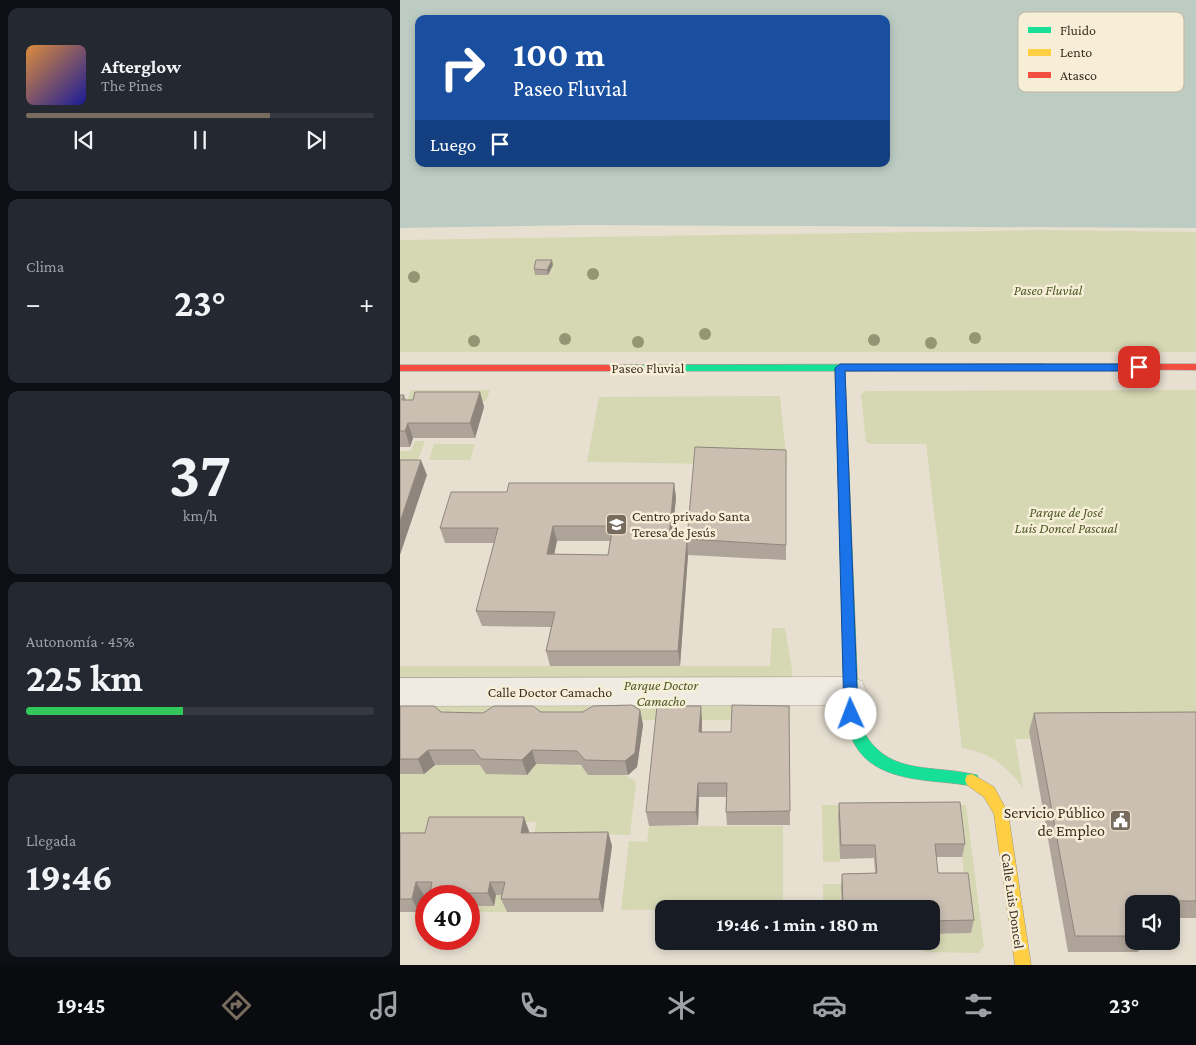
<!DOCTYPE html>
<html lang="es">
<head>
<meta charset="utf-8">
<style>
  body { margin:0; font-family:"Crimson Pro",serif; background:#242831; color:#f1f3f6; height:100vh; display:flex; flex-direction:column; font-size:19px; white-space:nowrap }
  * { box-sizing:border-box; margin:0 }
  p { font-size:16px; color:#9ea1a6 }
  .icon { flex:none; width:28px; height:28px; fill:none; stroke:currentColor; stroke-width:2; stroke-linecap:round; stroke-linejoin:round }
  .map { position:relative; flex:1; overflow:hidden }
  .sheet { display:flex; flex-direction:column; gap:8px; padding:8px; background:#0d0f14; width:400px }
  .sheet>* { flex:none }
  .guide { position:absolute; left:15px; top:15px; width:475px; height:152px; border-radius:10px; box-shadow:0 2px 8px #0003; background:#1a4fa0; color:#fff; overflow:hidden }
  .fabs { position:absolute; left:725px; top:895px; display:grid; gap:10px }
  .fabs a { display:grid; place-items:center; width:55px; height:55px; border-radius:10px; background:#171b24; box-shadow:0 2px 8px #0003; font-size:25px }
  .speed { position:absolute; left:15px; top:885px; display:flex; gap:10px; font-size:25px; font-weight:700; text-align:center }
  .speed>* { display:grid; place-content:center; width:65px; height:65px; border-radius:50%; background:#171b24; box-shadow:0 2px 8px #0003; line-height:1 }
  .speed .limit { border:8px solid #d22; background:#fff; color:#111 }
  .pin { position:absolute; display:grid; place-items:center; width:42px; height:42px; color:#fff; margin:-21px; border-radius:10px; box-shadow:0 2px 8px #0006 }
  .me { position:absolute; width:55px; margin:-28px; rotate:358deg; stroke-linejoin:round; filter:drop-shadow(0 0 4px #0008) }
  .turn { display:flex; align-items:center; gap:18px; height:105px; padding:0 15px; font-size:22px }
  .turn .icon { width:65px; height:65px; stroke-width:2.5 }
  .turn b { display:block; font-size:35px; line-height:42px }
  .then { display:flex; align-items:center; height:48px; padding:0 15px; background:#0003; gap:10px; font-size:19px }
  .big { font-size:38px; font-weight:700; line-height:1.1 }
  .sheet .card { flex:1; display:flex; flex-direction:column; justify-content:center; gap:8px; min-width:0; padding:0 18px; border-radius:10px; background:#242831 }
  .sheet .dial { align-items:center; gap:0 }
  .dial b { font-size:65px; line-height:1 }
  .song { display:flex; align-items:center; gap:15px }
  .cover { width:60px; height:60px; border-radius:8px; background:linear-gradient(135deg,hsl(30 70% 55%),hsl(240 70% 35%)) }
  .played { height:5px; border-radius:2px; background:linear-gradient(90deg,#786c5e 70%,#363941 70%) }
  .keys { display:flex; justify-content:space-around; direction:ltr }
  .heat { display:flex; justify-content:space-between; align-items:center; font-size:28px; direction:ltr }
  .charge { height:8px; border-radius:4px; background:linear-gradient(90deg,#34c759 45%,#363941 0) }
  .trip { position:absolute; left:255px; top:900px; width:285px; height:50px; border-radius:10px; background:#171b24; box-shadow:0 2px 8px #0003; font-weight:700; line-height:50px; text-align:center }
  .menu { display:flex; height:80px; justify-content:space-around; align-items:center; background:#090b0e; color:#9ea1a6 }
  .menu .icon { width:35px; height:35px }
  .menu .selected { color:#786c5e }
  .menu b { font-size:22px; color:#f1f3f6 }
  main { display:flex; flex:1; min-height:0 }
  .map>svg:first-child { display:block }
  .green { fill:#d6d7b3 }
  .water { fill:#bcccc2; fill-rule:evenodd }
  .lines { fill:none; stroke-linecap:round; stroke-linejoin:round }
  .street-casing { stroke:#ada599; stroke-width:1 }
  .fast-casing { stroke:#9c958a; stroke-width:1 }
  .slow-casing { stroke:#9c958a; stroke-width:1 }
  .jam-casing { stroke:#9c958a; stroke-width:1 }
  .street { fill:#efebe3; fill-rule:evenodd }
  .fast { fill:#16e098; fill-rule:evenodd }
  .slow { fill:#ffcf43; fill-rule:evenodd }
  .jam { fill:#f24e42; fill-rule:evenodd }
  .tree { fill:#929673 }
  .wall { fill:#afa499; fill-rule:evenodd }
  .shaded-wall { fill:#8e867d }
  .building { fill:#cbbfb2; stroke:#8e867d; fill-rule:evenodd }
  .route { fill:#1a73e8; stroke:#114b97 }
  .labels { text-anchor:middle; stroke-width:5; stroke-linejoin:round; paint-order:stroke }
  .park-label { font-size:14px; font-style:italic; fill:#4d5a26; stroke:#f7eed8 }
  .street-label { font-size:14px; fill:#3d2e20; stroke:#f7eed8 }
  .poi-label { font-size:14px; fill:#3d2e20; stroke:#f7eed8; text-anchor:start }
  .near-poi-label { font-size:16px; fill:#3d2e20; stroke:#f7eed8; text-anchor:end }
  .key { fill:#f7eed8; stroke:#bfb4a1; stroke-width:1 }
  .key-label { font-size:14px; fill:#3d2e20 }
</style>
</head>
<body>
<main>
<section class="sheet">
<div class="card">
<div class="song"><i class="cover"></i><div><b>Afterglow</b><p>The Pines</p></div></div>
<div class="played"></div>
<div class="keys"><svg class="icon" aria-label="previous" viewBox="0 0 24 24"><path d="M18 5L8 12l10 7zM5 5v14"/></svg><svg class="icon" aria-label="pause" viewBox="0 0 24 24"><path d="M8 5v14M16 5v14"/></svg><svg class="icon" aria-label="next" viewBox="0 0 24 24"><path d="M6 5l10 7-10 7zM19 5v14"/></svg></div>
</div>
<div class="card"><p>Clima</p>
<div class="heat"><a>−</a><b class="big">23°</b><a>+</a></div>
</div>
<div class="card dial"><b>37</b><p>km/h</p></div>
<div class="card"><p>Autonomía · 45%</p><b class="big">225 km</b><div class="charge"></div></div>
<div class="card"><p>Llegada</p><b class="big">19:46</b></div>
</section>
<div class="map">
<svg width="796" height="965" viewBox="0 0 796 965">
  <rect width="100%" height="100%" fill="#e7e0d1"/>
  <path class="green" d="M 647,230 L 796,232 L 796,352 L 0,352 L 0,240 Z
    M 11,390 L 90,390 L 86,401 L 19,401 L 4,408 Z
    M 796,390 L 796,731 L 630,731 L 631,739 L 615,739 L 623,788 C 608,767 589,752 562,748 L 526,444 L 472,444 L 466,442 L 461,394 L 466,391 Z
    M 380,396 L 387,465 L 187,462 L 199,397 Z
    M 15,441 L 25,441 L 18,460 L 0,460 L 0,451 L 11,451 Z
    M 34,444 L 75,444 L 70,460 L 29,460 Z
    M 372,628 L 385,628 L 392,670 L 390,720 L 0,720 L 0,666 L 370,666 Z
    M 136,764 C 164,765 214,764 236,782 L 230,835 L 135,833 L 136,822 L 31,821 L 27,834 L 0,834 L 0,774 L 24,774 L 35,765 L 80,765 L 126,775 Z
    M 422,805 L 566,805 L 584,946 L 579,953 L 525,952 L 524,941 L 531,941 L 531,934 L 571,933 L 557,816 L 438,817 L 440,862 L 423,862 Z
    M 249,826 L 383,826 L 383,909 L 221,910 L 229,841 L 247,842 Z
    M 423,884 L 441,884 L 442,909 L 423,909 Z
    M 96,895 L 110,895 L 107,912 L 69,912 L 69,906 L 94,906 Z"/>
  <path class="water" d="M 0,0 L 796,0 L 796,228 L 184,225 L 0,228 ZM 19,19 L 486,19 L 486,164 L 19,164 Z"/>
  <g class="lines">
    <defs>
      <path id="street" d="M 450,677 L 462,681 L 466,691 L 462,701 L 450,705 L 0,706 L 0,678 Z"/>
      <path id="fast" d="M 643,364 L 648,367 L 647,369 L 445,371 L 459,723 C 484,776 523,764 572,774 L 577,775 L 579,780 L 577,785 L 572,786 C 536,779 484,784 459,751 C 453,743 449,732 445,723 L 435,371 L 216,371 L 211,368 L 216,365 Z"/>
      <path id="slow" d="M 572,774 L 594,787 L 608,813 L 631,965 L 615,965 L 594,814 L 584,797 L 567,785 L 565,780 L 567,775 Z"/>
      <path id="jam" d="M 643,364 L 796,364 L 796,370 L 639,369 L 638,367 L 639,365 Z
        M 0,365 L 216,365 L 221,368 L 216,371 L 0,371 Z"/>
    </defs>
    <use href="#street" class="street-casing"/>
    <use href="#fast" class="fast-casing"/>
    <use href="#slow" class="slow-casing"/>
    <use href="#jam" class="jam-casing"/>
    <use href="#street" class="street"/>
    <use href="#fast" class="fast"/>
    <use href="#slow" class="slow"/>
    <use href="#jam" class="jam"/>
  </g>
  <g class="tree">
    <circle cx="193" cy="274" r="6"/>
    <circle cx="14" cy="277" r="6"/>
    <circle cx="305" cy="334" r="6"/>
    <circle cx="575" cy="338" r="6"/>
    <circle cx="165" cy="339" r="6"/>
    <circle cx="474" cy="340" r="6"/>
    <circle cx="74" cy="341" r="6"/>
    <circle cx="238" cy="342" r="6"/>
    <circle cx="531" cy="343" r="6"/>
  </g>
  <path class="wall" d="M 153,265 L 148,275 L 135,275 L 134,269 Z
    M 80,392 L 84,407 L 75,438 L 13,438 L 10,447 L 0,447 L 0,395 L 4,395 L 6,400 L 13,400 Z
    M 386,450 L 386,560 L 288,555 L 280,666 L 150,666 L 146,651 L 151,627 L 82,626 L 76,611 L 94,543 L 45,543 L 40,528 L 107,492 L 274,483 L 276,498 L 272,538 L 287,539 ZM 157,541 L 210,541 L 208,555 L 154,554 Z
    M 0,706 L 41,712 L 83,713 L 183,712 L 240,710 L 243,725 L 237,767 L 228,775 L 188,775 L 181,765 L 136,764 L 127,775 L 86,774 L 80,765 L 35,765 L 24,774 L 0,774 Z
    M 389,706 L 390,825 L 327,825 L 326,812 L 326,797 L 299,797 L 298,825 L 249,826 L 246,812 L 302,720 L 302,732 L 331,732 Z
    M 796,712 L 796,918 L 771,918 L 771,904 L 734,904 L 734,941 L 744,941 L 738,952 L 668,952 L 629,731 L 634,713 Z
    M 439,803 L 565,844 L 562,857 L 536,857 L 538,873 L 574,920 L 571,933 L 531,934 L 531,909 L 442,909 L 441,887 L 442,874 L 475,873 L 474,858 L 440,859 L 438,817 Z
    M 129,831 L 129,833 L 208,832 L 212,846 L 203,912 L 107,912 L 101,899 L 102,895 L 96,895 L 94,906 L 69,906 L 69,896 L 31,896 L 30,895 L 24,895 L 19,912 L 0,912 L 0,833 Z"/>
  <path class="shaded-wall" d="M 152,260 L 153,265 L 148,275 L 147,270 Z
    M 80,392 L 84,407 L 75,438 L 70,423 Z
    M 8,423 L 13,438 L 10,447 L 5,431 Z
    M 21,460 L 27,475 L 0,555 L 0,522 Z
    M 274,483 L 276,498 L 270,553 L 269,538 Z
    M 153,526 L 157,541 L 151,570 L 147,554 Z
    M 287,539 L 288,555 L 280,666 L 278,651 Z
    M 301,706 L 302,720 L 301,747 L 299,732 Z
    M 240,710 L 243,725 L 237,767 L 228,775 L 225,761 Z
    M 28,750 L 35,765 L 24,774 L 18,759 Z
    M 132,750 L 136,764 L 127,775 L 122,760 Z
    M 298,783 L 299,797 L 298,825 L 296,812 Z
    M 124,817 L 129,831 L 126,846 L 121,833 Z
    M 208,832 L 212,846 L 203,912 L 199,899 Z
    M 16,882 L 24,895 L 19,912 L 12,899 Z
    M 90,882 L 96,895 L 94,906 L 88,893 Z"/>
  <path class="building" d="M 136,260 L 152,260 L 147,270 L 134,269 Z
    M 15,392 L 80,392 L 70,423 L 8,423 L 5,431 L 0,431 L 0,395 L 4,395 L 2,400 L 13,400 Z
    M 295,447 L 386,450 L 386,545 L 287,539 Z
    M 0,460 L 21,460 L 0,522 Z
    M 109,483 L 274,483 L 269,538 L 287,539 L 278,651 L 146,651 L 155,612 L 76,611 L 98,528 L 40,528 L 51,492 L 107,492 ZM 153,526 L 213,526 L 208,555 L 147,554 Z
    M 232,705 L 240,710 L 235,753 L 225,761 L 185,760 L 177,751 L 132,750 L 122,760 L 81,759 L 74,750 L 28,750 L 18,759 L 0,759 L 0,706 L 34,706 L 41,712 L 83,713 L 94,706 L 133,706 L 141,712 L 183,712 L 193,706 Z
    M 332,705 L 389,706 L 390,811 L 326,812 L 327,783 L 298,783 L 296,812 L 246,812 L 257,706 L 301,706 L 299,732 L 331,732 Z
    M 796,712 L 796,901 L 739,901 L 740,904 L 734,904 L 734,936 L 675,936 L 634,713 Z
    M 560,802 L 565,844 L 535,844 L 538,873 L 568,873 L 574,920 L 531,921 L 531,909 L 443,909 L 442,874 L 477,873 L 475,845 L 441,845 L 439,803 Z
    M 29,817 L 124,817 L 121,833 L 208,832 L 199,899 L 101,899 L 105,882 L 90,882 L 88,893 L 30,893 L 32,882 L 16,882 L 12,899 L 0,899 L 0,833 L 25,833 Z"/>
  <path class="route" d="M 440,364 L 739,364 L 744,367 L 739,371 L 445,371 L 458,714 L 456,718 L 451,720 L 446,718 L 444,714 L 435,368 Z"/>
  <defs>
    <symbol id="school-square" viewBox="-11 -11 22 22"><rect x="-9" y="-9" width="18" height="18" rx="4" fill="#786c5e" stroke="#f7eed8"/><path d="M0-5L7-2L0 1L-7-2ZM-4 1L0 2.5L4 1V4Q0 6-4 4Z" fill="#fff"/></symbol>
    <symbol id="civic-square" viewBox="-11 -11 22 22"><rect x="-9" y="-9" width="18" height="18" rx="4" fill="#786c5e" stroke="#f7eed8"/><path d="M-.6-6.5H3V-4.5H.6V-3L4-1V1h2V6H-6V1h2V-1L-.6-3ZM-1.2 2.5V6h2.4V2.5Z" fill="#fff"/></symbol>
  </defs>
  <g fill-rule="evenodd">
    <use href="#school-square" x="204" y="512" width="25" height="25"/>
    <use href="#civic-square" x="708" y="808" width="25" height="25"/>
  </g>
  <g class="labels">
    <g class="park-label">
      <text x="648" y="295">Paseo Fluvial</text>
      <text x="666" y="517">Parque de José<tspan x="666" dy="16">Luis Doncel Pascual</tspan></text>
      <text x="261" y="690">Parque Doctor<tspan x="261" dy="16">Camacho</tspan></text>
    </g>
    <g class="street-label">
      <text x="248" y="373">Paseo Fluvial</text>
      <text x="150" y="697">Calle Doctor Camacho</text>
      <text transform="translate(613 901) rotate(82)" y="5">Calle Luis Doncel</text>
    </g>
    <g class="poi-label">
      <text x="232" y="521">Centro privado Santa<tspan x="232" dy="16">Teresa de Jesús</tspan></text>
    </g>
    <g class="near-poi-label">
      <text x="705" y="818">Servicio Público<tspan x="705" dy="18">de Empleo</tspan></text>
    </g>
  </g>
  <rect x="618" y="12" width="166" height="80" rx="8" class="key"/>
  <rect x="628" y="27" width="23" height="6" fill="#16e098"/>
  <rect x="628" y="49" width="23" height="7" fill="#ffcf43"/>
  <rect x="628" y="72" width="23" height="6" fill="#f24e42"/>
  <g class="key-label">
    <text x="660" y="35">Fluido</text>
    <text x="660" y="57">Lento</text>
    <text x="660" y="80">Atasco</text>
  </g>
</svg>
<div class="fabs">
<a><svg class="icon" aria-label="sound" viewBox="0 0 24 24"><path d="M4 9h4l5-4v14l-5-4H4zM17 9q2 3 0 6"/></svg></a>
</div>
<div class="speed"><div class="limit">40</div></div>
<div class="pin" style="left:739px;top:367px;background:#d93025"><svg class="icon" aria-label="arrive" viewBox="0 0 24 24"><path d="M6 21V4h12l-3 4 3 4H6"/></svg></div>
<svg class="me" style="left:451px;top:714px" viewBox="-20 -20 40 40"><circle r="19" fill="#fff"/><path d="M0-13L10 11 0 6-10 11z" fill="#1a73e8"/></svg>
<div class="trip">19:46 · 1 min · 180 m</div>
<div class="guide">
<div class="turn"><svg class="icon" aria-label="right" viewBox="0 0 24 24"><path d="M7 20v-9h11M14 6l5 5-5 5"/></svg><div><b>100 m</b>Paseo Fluvial</div></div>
<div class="then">Luego<svg class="icon" aria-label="arrive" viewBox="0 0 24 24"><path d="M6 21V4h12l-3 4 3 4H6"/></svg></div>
</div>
</div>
</main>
<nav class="menu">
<b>19:45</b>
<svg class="icon selected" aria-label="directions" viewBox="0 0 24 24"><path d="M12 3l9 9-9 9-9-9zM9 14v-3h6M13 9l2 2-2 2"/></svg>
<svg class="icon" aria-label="music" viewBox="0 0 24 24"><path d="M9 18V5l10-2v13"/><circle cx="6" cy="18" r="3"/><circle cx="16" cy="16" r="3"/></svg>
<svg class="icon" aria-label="phone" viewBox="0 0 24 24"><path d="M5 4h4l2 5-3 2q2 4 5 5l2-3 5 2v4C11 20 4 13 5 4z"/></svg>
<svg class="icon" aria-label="climate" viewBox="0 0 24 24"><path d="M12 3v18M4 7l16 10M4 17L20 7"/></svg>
<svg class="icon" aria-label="car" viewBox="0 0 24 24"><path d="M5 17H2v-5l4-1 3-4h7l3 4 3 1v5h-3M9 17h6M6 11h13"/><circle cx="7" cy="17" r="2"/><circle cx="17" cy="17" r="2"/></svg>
<svg class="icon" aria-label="filters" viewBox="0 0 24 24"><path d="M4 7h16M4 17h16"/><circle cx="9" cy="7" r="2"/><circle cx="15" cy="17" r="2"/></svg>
<b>23°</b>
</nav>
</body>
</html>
